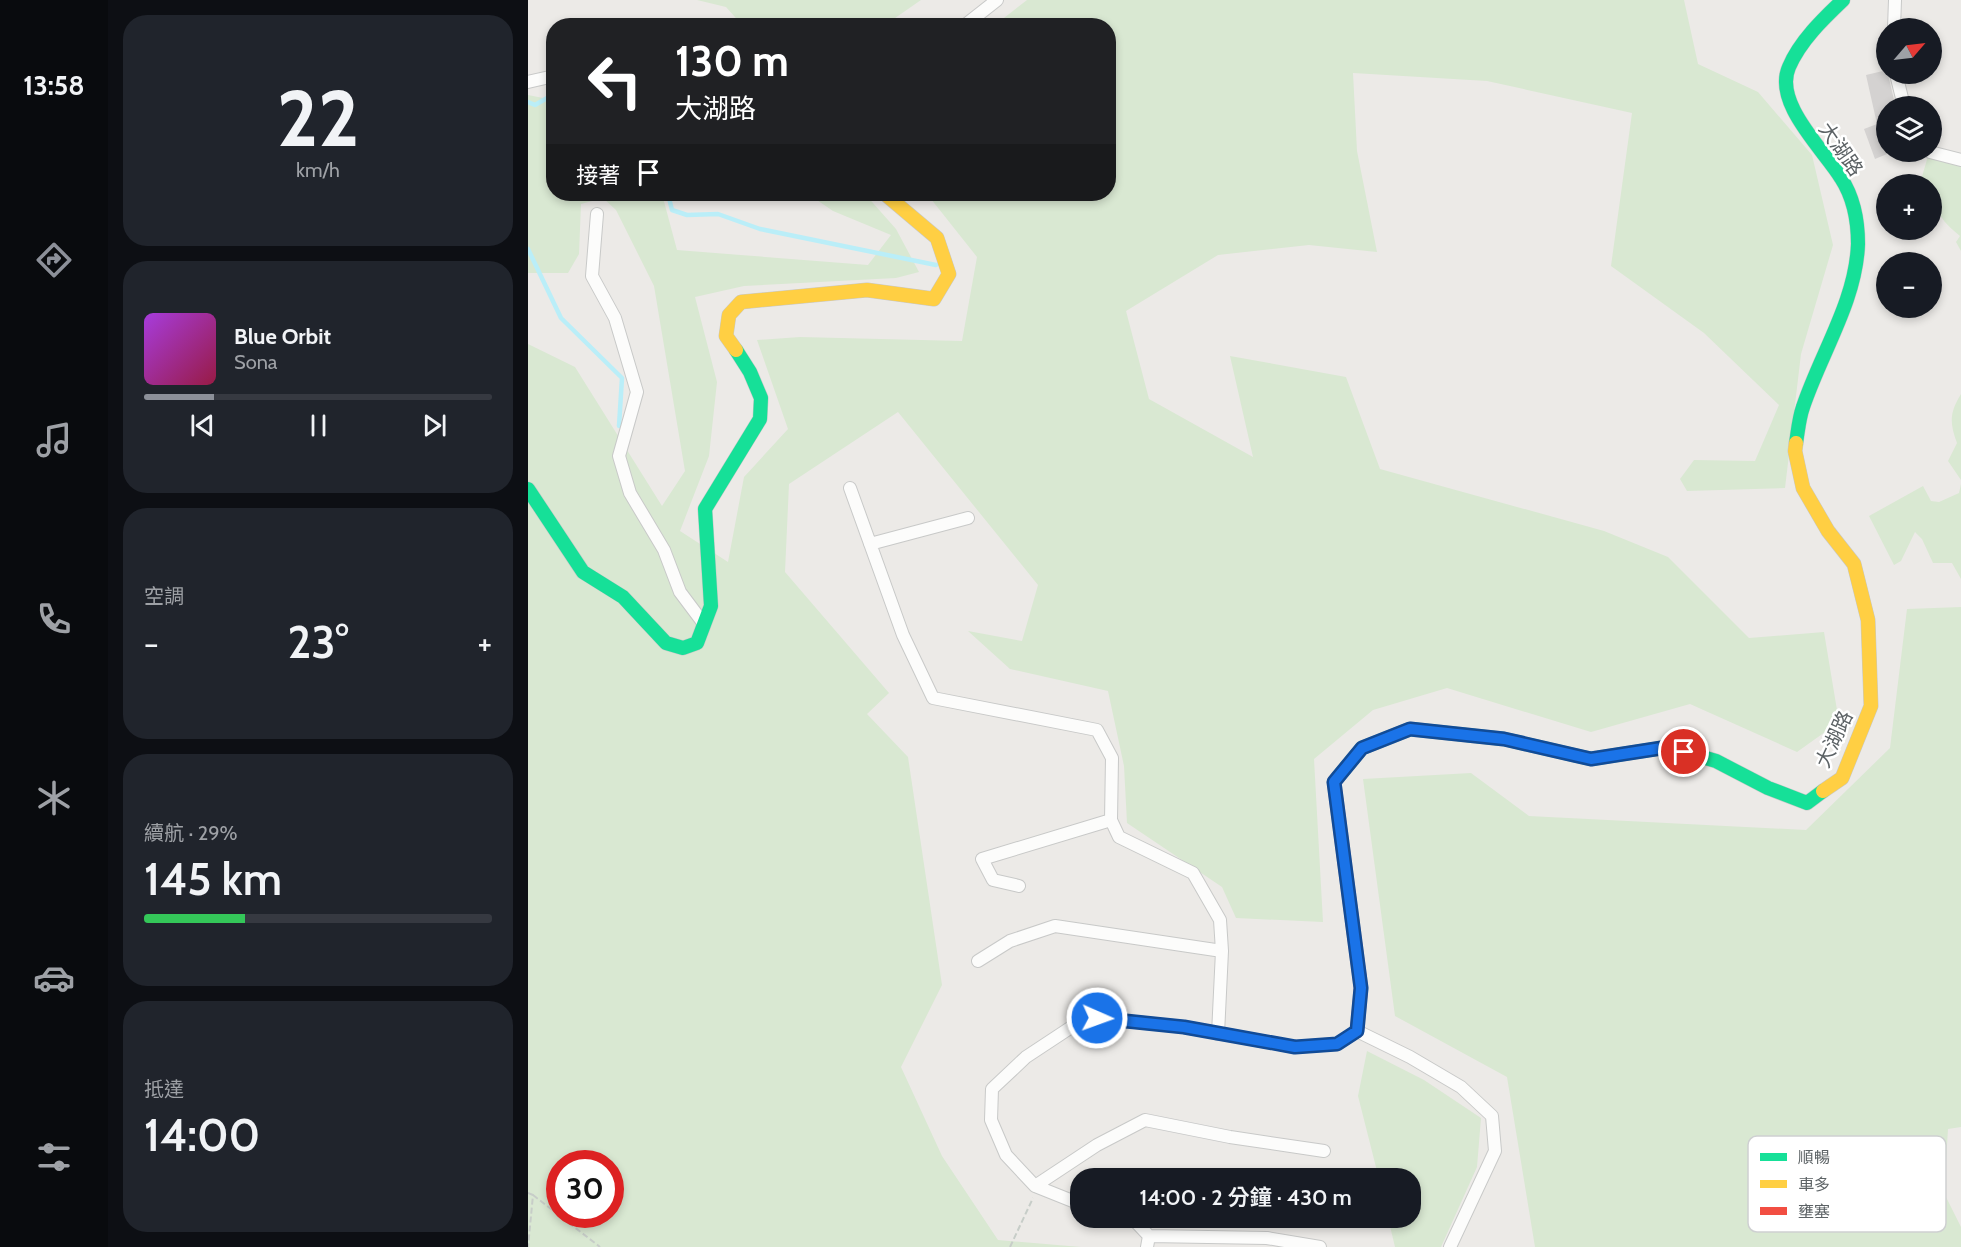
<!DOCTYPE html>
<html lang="zh-TW">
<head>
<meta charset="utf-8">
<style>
  body { margin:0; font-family:Cabin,"Noto Sans TC",sans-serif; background:#20242c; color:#f1f3f6; height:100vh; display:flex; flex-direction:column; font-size:22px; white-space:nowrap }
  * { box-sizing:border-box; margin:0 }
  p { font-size:20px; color:#9ea1a6 }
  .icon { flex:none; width:33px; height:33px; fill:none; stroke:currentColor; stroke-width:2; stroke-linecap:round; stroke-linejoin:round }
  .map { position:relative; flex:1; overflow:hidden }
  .details { display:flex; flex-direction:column; gap:15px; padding:15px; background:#0d0f14; width:420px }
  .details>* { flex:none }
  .hud { position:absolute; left:18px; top:18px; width:570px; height:183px; border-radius:24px; box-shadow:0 3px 9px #0003; background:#202124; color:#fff; overflow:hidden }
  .needle { width:39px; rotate:62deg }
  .buttons { position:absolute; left:1348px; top:18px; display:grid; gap:12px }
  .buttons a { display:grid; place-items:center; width:66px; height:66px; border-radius:50%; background:#171b24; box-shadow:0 3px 9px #0003; font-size:30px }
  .speed { position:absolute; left:18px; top:1150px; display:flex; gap:12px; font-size:30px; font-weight:700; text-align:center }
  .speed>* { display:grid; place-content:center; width:78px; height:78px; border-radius:50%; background:#171b24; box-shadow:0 3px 9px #0003; line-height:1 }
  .speed .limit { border:9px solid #d22; background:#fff; color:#111 }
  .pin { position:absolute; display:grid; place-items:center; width:51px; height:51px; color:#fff; margin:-26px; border:3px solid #fff; border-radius:50%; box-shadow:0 2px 6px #0007 }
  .me { position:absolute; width:66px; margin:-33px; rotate:92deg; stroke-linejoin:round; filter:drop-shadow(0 0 4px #0008) }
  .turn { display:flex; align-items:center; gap:21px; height:126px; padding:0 30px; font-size:27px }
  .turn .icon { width:78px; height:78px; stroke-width:2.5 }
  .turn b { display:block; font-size:42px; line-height:51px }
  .then { display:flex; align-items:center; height:57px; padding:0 30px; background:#0003; gap:12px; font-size:22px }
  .big { font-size:45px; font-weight:600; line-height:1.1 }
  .details .card { flex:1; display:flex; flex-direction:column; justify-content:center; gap:9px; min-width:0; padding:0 21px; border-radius:24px; background:#20242c }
  .details .dial { align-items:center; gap:0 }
  .dial b { font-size:78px; line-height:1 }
  .song { display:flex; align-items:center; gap:18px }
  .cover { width:72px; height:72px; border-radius:9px; background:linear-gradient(135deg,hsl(280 70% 55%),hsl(340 70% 35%)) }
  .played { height:6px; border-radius:3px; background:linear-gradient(90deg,#8c9099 20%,#363941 20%) }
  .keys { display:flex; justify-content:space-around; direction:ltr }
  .heat { display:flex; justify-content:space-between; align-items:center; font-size:33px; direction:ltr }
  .charge { height:9px; border-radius:4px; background:linear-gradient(90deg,#34c759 29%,#363941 0) }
  .trip { position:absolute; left:542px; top:1168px; width:351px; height:60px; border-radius:24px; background:#171b24; box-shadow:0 3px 9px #0003; font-weight:600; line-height:60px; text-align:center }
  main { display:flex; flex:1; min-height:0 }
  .menu { display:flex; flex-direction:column; width:108px; justify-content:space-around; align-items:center; background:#090b0e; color:#9ea1a6 }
  .menu .icon { width:42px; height:42px }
  .menu .current { color:#8c9099 }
  .menu b { font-size:27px; color:#f1f3f6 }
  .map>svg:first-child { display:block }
  .green { fill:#d9e8d2; fill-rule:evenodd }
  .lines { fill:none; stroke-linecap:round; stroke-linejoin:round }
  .stream { stroke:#baeef8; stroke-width:4.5 }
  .building { fill:#d4d2d1 }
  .street-casing { stroke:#c8c9c8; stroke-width:14 }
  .fast-casing { stroke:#c7c8c8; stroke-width:15 }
  .slow-casing { stroke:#c7c8c8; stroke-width:15 }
  .jam-casing { stroke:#c7c8c8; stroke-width:15 }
  .path { stroke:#c7cdc8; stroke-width:2; stroke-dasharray:6 3; stroke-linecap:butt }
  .street { stroke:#fcfcfb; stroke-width:12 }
  .fast { stroke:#16e098; stroke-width:14 }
  .slow { stroke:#ffcf43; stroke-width:14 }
  .jam { stroke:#f24e42; stroke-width:14 }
  .route-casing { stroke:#114b97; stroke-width:15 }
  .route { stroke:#1a73e8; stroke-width:10 }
  .labels { text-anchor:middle; stroke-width:5; stroke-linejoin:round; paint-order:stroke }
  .street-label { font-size:20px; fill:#5c6265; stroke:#fff }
  .key { fill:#fff; stroke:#ced0d1; stroke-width:1.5 }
  .key-label { font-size:16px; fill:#5c6265 }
</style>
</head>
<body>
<main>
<nav class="menu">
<b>13:58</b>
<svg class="icon current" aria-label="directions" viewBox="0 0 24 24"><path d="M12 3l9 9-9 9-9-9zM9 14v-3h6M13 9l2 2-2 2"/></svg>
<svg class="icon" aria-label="music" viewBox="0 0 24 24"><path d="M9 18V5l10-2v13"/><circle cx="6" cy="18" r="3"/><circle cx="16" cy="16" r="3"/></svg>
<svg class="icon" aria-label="phone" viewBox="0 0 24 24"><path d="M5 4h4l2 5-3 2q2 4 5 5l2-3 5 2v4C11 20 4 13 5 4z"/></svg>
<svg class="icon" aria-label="climate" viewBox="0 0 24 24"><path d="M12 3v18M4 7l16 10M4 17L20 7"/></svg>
<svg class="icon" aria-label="car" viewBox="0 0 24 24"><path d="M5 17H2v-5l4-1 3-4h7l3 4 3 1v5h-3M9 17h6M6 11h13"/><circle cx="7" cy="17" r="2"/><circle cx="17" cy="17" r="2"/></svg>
<svg class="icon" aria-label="filters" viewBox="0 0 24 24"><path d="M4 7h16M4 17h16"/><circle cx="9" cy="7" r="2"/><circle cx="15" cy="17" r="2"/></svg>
</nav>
<section class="details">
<div class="card dial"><b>22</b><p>km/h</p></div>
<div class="card">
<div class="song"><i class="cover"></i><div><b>Blue Orbit</b><p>Sona</p></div></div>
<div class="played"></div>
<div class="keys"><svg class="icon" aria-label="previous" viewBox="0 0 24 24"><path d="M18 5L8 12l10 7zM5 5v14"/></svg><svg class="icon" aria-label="pause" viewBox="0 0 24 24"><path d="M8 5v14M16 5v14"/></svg><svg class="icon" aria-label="next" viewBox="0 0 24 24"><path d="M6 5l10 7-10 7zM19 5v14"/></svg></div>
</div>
<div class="card"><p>空調</p>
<div class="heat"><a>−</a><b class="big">23°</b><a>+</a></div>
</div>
<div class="card"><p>續航 · 29%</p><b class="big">145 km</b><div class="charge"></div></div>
<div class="card"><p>抵達</p><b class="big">14:00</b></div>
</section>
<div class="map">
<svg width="1433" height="1247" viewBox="0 0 1433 1247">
  <rect width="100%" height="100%" fill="#eceae7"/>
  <path class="green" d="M 169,0 L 393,0 L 357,25 L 215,26 L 198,7 Z
    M 499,0 L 1156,0 L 1170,64 L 1230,92 L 1284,155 L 1305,245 L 1273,354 L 1257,488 L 1159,491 L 1152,479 L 1166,460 L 1227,461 L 1251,405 L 1176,333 L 1083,266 L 1104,113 L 959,81 L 825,73 L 829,151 L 849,252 L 781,245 L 690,255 L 598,311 L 621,399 L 725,457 L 702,356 L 818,377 L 852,469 L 1076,531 L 1140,557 L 1221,638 L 1296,632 L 1311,722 L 1269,752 L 1162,704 L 1063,732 L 919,688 L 845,710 L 786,759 L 795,922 L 708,918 L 694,887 L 599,823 L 596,766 L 580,691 L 482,669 L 440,631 L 494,641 L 510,585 L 370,412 L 261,484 L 257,572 L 361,693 L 339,714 L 380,757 L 414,985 L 373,1067 L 414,1156 L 470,1240 L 553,1247 L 0,1247 L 0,344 L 47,367 L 134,506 L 157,471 L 126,286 L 88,210 L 75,198 L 53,204 L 51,254 L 40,273 L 0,273 L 0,95 L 25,100 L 26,194 L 134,194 L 149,250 L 340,265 L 363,235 L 305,211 L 280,194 L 337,194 L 368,229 L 391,272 L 368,278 L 216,286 L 167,297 L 189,382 L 181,456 L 152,531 L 200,562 L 216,477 L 260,429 L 229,340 L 272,337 L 434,341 L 449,257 L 399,194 L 580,194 L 580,26 L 467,25 ZM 32,1164 L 82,1164 L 82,1215 L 32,1215 Z
    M 1400,156 L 1433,165 L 1433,251 L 1428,242 L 1432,236 C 1413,220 1404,209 1404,184 L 1395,184 L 1393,180 Z
    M 1433,394 L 1433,480 L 1420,461 L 1429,443 C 1421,422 1422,412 1433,394 Z
    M 1433,484 L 1433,579 L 1424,563 L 1405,563 L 1394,539 L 1387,532 L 1373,561 L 1366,565 L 1341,516 L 1395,486 L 1403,501 L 1411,502 L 1431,493 Z
    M 1433,607 L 1433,1127 L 1420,1129 L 1416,1193 L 1433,1227 L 1433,1247 L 1007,1247 L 979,1077 L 867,1016 L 835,779 L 943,773 L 1001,816 L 1278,830 L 1362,748 L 1379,609 Z
    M 839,1051 L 896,1080 L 953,1118 L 949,1167 L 913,1247 L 867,1247 L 860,1218 L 882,1218 L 882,1179 L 851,1179 L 830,1096 Z"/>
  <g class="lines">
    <path class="stream" d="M 0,102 L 7,105 L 26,94
      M 140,194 L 144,210 L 159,215 L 190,214 L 232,229 L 408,265
      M 0,249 L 33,318 L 94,378 L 91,426"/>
  </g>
  <path class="building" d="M 1359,70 L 1367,104 L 1359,106 L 1359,154 L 1347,159 L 1336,129 L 1349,124 L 1338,75 Z"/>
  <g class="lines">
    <defs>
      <path id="street" d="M 436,26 L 469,0
        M 1366,28 L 1367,0
        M 1368,74 L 1376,106
        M 0,82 L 26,76
        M 1402,152 L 1433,160
        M 69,214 L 64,276 L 87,318 L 109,392 L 91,456 L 102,493 L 136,550 L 152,592 L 176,624
        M 322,488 L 375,635 L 405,698 L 569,730 L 584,758 L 583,820 L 591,837 L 665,873 L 692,920 L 694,951 L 690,1034
        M 342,544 L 440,518
        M 491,886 L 465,880 L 454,859 L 583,820
        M 450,961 L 482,941 L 527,926 L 694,951
        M 507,1186 L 569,1145 L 617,1120 L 702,1137 L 796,1151
        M 552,1204 L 507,1186 L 478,1155 L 463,1120 L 464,1089 L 498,1057 L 548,1024 L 569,1018 L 656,1027 L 767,1047 L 809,1044 L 829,1031 L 882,1057 L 933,1087 L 964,1116 L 967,1151 L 922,1247
        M 598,1218 L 606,1220 L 621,1236 L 619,1247
        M 621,1236 L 739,1238 L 792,1247"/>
      <path id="fast" d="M 1268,443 C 1270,431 1271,418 1275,407 C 1293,353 1328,301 1330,244 C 1330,221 1326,198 1313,178 C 1296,150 1245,103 1261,67 C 1272,41 1295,19 1315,0
        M 0,489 L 55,572 L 95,597 L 138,643 L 155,648 L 169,643 L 183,606 L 177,509 L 232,419 L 233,398 L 222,372 L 208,350
        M 810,777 L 834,748 L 882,729 L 976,739 L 1063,759 L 1140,747 L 1188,761 L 1240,788 L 1279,803 L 1295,791"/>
      <path id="slow" d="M 208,350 L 198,336 L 201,315 L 213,302 L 339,290 L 406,299 L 421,274 L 409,238 L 357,194
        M 1268,443 L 1267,451 L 1275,488 L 1300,531 L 1326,564 L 1340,620 L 1343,706 L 1314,778 L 1295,791"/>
      <path id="jam" d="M 810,777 L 806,782 L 833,988 L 829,1031"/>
    </defs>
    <use href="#street" class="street-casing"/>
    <use href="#fast" class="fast-casing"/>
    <use href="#slow" class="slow-casing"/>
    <use href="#jam" class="jam-casing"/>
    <path class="path" d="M 0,1193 L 5,1195 L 0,1247
      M 5,1195 L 72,1247
      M 482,1247 L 505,1198"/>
    <use href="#street" class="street"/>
    <use href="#fast" class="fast"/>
    <use href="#slow" class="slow"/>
    <use href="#jam" class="jam"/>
  </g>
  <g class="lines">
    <defs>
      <path id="route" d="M 569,1018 L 656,1027 L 767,1047 L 809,1044 L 829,1031 L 833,988 L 806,782 L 834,748 L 882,729 L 976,739 L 1063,759 L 1140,747 L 1156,752"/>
    </defs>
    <use href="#route" class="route-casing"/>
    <use href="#route" class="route"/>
  </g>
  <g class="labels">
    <g class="street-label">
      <text transform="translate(1313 149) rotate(55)" y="7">大湖路</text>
      <text transform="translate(1306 739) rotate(-65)" y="7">大湖路</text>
    </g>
  </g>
  <rect x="1220" y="1136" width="198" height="96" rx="9" class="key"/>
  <rect x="1232" y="1153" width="27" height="8" fill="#16e098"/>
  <rect x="1232" y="1180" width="27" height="8" fill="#ffcf43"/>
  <rect x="1232" y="1207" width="27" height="8" fill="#f24e42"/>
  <g class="key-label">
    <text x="1270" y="1163">順暢</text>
    <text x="1270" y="1190">車多</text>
    <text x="1270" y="1217">壅塞</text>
  </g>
</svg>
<div class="buttons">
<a><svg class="needle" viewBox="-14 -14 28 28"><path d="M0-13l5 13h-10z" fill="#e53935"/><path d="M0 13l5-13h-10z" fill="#9ea1a6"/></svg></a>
<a><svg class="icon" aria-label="layers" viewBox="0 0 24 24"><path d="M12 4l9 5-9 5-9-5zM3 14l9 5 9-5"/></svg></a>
<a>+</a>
<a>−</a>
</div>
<div class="speed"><div class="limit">30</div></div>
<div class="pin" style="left:1156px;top:752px;background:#d93025"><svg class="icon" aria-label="arrive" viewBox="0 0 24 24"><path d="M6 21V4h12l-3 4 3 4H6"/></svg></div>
<svg class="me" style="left:569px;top:1018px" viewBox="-20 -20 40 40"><circle r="17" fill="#1a73e8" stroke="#fff" stroke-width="3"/><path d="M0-11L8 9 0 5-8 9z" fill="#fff"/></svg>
<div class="trip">14:00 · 2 分鐘 · 430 m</div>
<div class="hud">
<div class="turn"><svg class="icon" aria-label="left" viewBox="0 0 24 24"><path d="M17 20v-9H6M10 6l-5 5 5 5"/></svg><div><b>130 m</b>大湖路</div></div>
<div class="then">接著<svg class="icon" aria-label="arrive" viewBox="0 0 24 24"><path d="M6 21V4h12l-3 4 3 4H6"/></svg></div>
</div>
</div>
</main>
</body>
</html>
